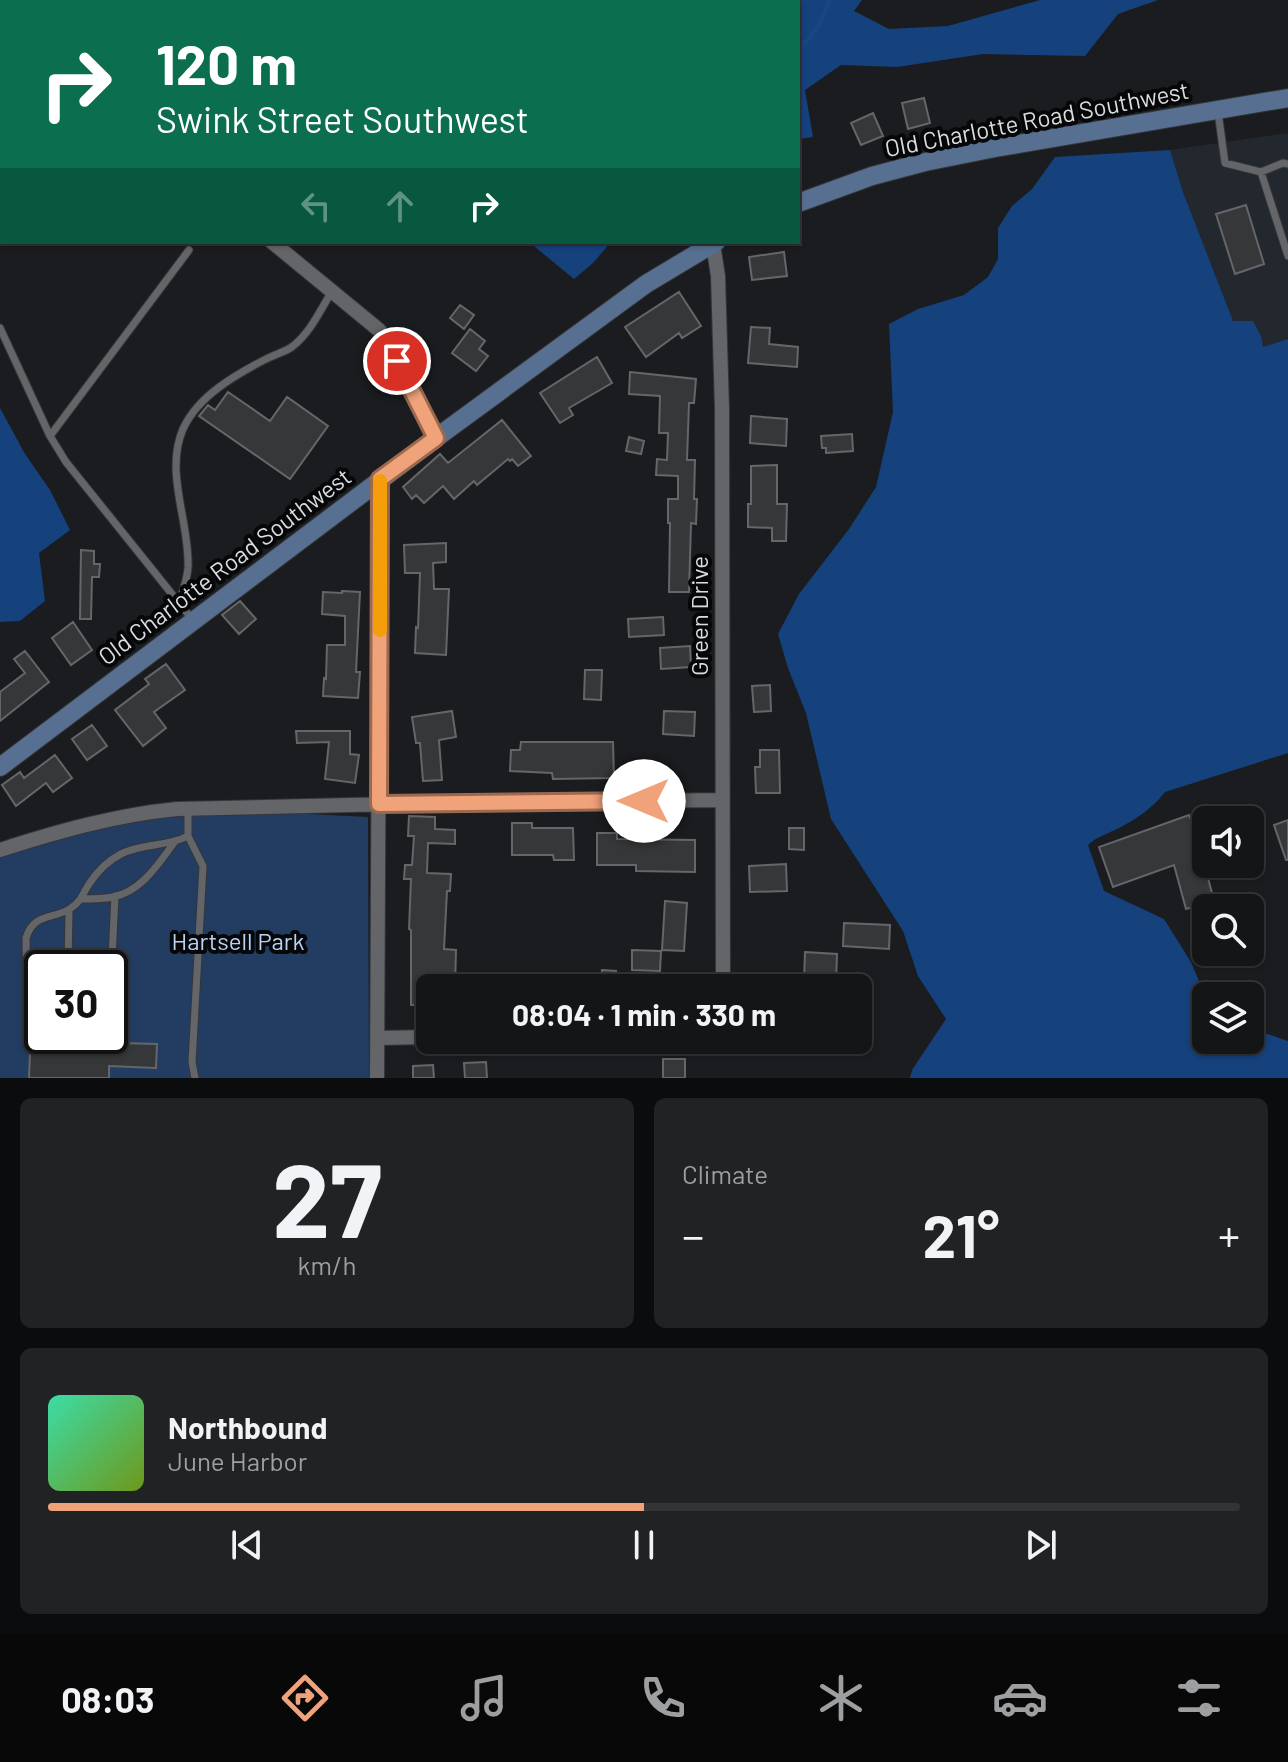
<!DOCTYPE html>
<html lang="en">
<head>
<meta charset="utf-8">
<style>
  body { margin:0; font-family:Barlow,sans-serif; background:#212224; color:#f1f3f6; height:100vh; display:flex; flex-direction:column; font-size:30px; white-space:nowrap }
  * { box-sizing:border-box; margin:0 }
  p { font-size:26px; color:#9d9fa1 }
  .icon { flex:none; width:44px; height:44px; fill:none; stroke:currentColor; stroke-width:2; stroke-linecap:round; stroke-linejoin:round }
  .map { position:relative; height:1078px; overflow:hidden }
  .drawer { display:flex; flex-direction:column; gap:20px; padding:20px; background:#0b0c0d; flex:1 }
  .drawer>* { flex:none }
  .hud { position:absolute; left:0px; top:0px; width:800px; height:244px; box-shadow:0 2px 6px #0004,0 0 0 2px #333436; background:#0b6e4f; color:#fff; overflow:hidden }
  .tools { position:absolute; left:1192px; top:806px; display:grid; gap:16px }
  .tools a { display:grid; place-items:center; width:72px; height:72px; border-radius:12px; background:#141517; box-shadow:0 2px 6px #0004,0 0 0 2px #333436; font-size:40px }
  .speed { position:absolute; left:24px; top:950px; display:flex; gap:16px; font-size:40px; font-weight:700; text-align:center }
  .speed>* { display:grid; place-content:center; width:104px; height:104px; border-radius:50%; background:#141517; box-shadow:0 2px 6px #0004,0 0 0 2px #333436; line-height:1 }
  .speed .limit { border:4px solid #111; border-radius:12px; background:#fff; color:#111 }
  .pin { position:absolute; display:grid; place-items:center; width:68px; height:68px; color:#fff; margin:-34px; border:4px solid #fff; border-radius:50%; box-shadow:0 2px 8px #0007 }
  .me { position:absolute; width:88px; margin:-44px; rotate:270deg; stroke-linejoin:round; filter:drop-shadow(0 0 6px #0008) }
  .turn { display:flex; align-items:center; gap:28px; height:168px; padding:0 24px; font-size:36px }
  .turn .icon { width:104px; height:104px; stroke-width:2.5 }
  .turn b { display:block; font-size:56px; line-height:68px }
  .lanes { display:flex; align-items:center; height:76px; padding:0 24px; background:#0003; justify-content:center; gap:40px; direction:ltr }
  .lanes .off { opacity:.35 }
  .big { font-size:60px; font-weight:700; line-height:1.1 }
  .drawer .card { flex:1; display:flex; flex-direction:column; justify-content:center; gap:12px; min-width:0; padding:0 28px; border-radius:12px; background:#212224 }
  .drawer .dial { align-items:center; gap:0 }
  .dial b { font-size:104px; line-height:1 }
  .song { display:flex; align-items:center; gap:24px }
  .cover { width:96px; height:96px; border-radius:12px; background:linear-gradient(135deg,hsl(160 70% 55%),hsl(80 70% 35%)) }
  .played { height:8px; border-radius:4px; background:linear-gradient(90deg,#f0a27a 50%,#333436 50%) }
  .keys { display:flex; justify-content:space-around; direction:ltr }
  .heat { display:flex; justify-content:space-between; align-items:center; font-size:44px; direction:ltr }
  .drawer .tiles { flex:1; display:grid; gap:20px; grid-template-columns:1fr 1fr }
  .card:last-child { grid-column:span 2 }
  .trip { position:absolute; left:416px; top:974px; width:456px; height:80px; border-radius:12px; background:#141517; box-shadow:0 2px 6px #0004,0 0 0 2px #333436; font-weight:700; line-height:80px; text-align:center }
  .tab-bar { display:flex; height:128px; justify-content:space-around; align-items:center; background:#080809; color:#9d9fa1 }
  .tab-bar .icon { width:56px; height:56px }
  .tab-bar .active { color:#f0a27a }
  .tab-bar b { font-size:36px; color:#f1f3f6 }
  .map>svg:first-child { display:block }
  .built { fill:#23282f }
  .green { fill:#233d62; fill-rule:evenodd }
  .forest { fill:#15417d }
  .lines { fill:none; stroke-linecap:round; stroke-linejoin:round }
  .stream { stroke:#194581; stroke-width:5 }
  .building { fill:#353739; stroke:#646669; stroke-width:2 }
  .lane-casing { stroke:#353638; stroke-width:9 }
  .street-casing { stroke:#353638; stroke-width:16 }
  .secondary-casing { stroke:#353638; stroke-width:20 }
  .lane { stroke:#636568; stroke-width:7 }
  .street { stroke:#636568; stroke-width:14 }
  .secondary { stroke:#576f90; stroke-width:18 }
  .route-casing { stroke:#9c694f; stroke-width:20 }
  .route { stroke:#f0a27a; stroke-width:14 }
  .slow { stroke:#f59e0b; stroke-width:14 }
  .labels { text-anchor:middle; stroke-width:8; stroke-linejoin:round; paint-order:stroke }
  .street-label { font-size:24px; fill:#dadcdd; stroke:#060708 }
  .park-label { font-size:24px; fill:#b9d2f6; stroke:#060708 }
</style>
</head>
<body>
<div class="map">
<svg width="1288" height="1078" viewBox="0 0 1288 1078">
  <rect width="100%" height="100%" fill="#1b1c1f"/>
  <path class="built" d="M 1288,133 L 1288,339 L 1263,347 L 1233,322 L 1183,192 L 1170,150 Z"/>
  <path class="green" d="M 188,808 L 368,817 L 369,1078 L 0,1078 L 0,850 ZM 42,968 L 110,968 L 110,1036 L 42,1036 Z"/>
  <path class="forest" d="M 531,0 L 862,0 L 854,11 L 889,29 L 948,26 L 1040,0 L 1158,0 L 1118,14 L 1085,56 L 983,54 L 897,67 L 841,65 L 805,90 L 813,137 L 798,139 L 798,2 L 530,2 Z
    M 1170,150 L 1183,192 L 1233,321 L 1253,321 L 1261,336 L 1263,347 L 1288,339 L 1288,753 L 1165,792 C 1153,808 1135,820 1117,829 C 1107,834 1096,837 1088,845 L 1104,891 L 1164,919 L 1191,962 L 1204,993 L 1207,996 L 1206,996 L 1206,1040 L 1250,1040 L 1250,1028 L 1288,1041 L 1288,1078 L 910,1078 L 912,1070 L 946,1019 L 918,976 L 903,931 L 831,819 L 806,713 L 788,668 L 778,634 L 799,594 L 849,529 L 876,487 L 893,412 L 889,324 L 918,309 L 964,295 L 988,277 L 998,259 L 998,228 L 1012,206 L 1032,189 L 1055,157 Z
    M 529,242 L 611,242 L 593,263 L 574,279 Z
    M 0,408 L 25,454 L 50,490 L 70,530 L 39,553 L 45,601 L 20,621 L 0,622 Z"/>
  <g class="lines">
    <path class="stream" d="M 672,0 L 674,2
      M 798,49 C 815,37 822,18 830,0"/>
  </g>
  <path class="building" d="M 924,98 L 930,123 L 908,129 L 902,103 Z
    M 873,113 L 883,136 L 861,145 L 851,123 Z
    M 1246,205 L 1264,264 L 1235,274 L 1216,214 Z
    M 784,252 L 787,276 L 752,280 L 749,257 Z
    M 679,292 L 701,326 L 682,338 L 679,333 L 646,357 L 625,327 Z
    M 460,305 L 474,315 L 464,329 L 450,318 Z
    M 751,327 L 770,328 L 769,344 L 798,347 L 797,367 L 748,363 Z
    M 470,329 L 485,341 L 479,349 L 488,356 L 476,371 L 452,353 Z
    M 597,357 L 612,383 L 569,408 L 573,415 L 560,423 L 540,393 Z
    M 630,372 L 696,379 L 694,403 L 689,403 L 687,460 L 695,460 L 694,499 L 697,499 L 696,524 L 691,523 L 689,592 L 669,592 L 670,523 L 668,523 L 668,499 L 678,499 L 678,476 L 656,475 L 657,459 L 667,460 L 668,433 L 659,433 L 660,396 L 629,394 Z
    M 228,392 L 270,421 L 287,397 L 328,426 L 290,479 L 199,416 L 208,405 L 215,410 Z
    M 751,416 L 787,419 L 786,446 L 750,443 Z
    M 502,420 L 531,456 L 518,466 L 512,459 L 510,461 L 508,459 L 477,485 L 474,481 L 454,499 L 443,486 L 424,503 L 416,495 L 412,499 L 403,487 L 440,454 L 448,463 Z
    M 852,434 L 853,451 L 826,453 L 826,448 L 822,448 L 821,436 Z
    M 629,437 L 644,441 L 641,454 L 626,451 Z
    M 777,465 L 777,504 L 787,504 L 786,541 L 772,541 L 772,528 L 748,527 L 748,504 L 751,504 L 751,466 Z
    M 446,543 L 446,562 L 433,563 L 434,589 L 449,589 L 446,655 L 415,653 L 416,627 L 418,628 L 420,573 L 405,573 L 404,545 Z
    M 81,550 L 94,551 L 94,564 L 100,564 L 99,577 L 92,577 L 91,619 L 80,619 Z
    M 342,591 L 360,592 L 356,672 L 360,672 L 358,698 L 323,696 L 324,678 L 326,679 L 327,645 L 345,645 L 345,616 L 322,614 L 323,592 L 342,593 Z
    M 240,601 L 256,619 L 239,634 L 222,615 Z
    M 663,617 L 664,635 L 629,637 L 628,619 Z
    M 73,622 L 92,650 L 71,665 L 52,638 Z
    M 690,646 L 691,667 L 661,669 L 660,648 Z
    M 25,651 L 49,682 L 0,721 L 0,692 L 25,673 L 14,659 Z
    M 166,664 L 185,690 L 154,712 L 166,728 L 143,746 L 115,710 L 149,684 L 145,679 Z
    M 585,670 L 602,670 L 601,700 L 584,699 Z
    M 770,685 L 771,711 L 754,712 L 752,686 Z
    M 452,711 L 456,737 L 439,740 L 442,780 L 423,781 L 420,743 L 416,743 L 412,717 Z
    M 664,711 L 695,712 L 694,736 L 663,734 Z
    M 92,725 L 107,746 L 87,760 L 72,739 Z
    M 296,731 L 350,731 L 350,754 L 359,755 L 355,783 L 325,779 L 329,742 L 297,743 Z
    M 521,742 L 613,742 L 614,778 L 553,779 L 552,773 L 510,771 L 511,750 L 520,750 Z
    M 760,750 L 779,750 L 780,793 L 756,793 L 755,767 L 760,767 Z
    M 55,755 L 72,778 L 53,792 L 46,783 L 16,806 L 2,785 L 20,772 L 24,778 Z
    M 1189,815 L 1194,827 L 1198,825 L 1205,845 L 1200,847 L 1214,901 L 1186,909 L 1174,865 L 1113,887 L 1099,847 Z
    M 409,816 L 435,817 L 435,829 L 455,830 L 455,844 L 428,843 L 427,873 L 451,874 L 450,891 L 447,891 L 444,949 L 456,950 L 455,988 L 430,988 L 430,1004 L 411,1005 L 411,930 L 409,929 L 411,879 L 404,879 L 405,865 L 412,865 L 414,836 L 408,836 Z
    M 1288,820 L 1288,860 L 1286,860 L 1274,825 Z
    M 512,823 L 532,823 L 532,828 L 573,828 L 574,860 L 554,860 L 553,855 L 512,855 Z
    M 789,828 L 804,828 L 804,850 L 789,849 Z
    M 597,833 L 617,833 L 617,839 L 695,840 L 695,872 L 636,871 L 636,865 L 597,865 Z
    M 786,864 L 787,891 L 750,892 L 749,866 Z
    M 665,901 L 687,903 L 684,951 L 662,950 Z
    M 844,923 L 890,925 L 889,949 L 843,946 Z
    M 632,950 L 661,951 L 660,971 L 632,970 Z
    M 805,952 L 837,954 L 836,983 L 804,981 Z
    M 602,970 L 616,971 L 615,988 L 601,988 Z
    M 552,973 L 569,973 L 568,988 L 512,988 L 512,974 Z
    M 31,1028 L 42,1032 L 42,1036 L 110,1036 L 110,1034 L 122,1034 L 122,1043 L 157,1044 L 156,1068 L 109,1066 L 109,1078 L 29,1078 Z
    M 663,1059 L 685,1059 L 685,1078 L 663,1078 Z
    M 486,1062 L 487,1078 L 465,1078 L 464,1063 Z
    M 433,1065 L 434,1078 L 413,1078 L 413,1066 Z"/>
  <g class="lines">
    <defs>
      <path id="lane" d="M 1218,112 L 1225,163 L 1261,172 L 1283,163 L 1288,164
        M 1261,172 L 1288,256
        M 0,198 L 2,195
        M 0,328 L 50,436 L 66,462 L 192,619
        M 50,436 L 189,250
        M 179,603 C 183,591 187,580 188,568 C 190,522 164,473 183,429 C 198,396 235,375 266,359 C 275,354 286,352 293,346 C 310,333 321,309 332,291
        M 188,809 L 188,836 L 203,866 L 192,1062 L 195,1078
        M 81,899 C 92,899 103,899 113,897 C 142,891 158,864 174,843
        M 112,958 L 115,896
        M 68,968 L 69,910
        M 42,1026 L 30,1021 L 27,1013 L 26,938 C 34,912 54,920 71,908 C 81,902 83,893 89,884 C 97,872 109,860 121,854 C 142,843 167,847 188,836"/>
      <path id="street" d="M 300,2 L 302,0
        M 0,32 L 2,33
        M 272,242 L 379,330 L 386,339 L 436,438
        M 713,244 L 718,276 L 722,409 L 723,988
        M 0,850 C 59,831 116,815 177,809 L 393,804 L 722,800
        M 377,1038 L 430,1037
        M 377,1078 L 380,479"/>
      <path id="secondary" d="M 798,203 L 872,176 L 925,162 L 995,148 L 1288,98
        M 0,767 L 436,438 L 646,284 L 716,242"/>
    </defs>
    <use href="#lane" class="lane-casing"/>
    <use href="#street" class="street-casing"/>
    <use href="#secondary" class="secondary-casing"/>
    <use href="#lane" class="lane"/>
    <use href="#street" class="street"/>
    <use href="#secondary" class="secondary"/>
  </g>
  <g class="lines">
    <defs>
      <path id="route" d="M 397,361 L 436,438 L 380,479 L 379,804 L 644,801"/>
    </defs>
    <use href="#route" class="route-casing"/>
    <use href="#route" class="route"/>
    <path class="slow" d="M 380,630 L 380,481"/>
  </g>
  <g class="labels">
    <g class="street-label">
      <text transform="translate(1037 120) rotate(-11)" y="8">Old Charlotte Road Southwest</text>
      <text transform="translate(225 567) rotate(-37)" y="8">Old Charlotte Road Southwest</text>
      <text transform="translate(700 616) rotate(-90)" y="8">Green Drive</text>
    </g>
    <g class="park-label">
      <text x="238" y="950">Hartsell Park</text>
    </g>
  </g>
</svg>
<div class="tools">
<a><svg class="icon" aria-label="sound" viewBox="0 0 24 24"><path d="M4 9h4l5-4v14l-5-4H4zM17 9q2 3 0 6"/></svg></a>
<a><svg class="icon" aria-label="search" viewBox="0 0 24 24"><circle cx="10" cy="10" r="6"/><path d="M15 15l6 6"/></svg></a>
<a><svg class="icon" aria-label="layers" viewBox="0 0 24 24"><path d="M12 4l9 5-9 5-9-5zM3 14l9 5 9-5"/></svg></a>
</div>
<div class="speed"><div class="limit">30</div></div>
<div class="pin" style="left:397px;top:361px;background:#d93025"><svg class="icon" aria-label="arrive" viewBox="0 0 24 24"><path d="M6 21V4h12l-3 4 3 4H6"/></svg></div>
<svg class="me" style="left:644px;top:801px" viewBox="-20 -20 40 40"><circle r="19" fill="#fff"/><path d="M0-13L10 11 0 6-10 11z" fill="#f0a27a"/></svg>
<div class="trip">08:04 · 1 min · 330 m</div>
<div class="hud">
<div class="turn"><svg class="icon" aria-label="right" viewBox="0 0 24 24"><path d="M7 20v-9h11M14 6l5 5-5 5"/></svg><div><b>120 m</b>Swink Street Southwest</div></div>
<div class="lanes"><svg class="icon off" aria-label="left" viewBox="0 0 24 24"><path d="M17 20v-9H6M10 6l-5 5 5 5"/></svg><svg class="icon off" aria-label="ahead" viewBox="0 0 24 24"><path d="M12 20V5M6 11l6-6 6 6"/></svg><svg class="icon" aria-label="right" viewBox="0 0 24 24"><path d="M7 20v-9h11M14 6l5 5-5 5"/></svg></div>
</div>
</div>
<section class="drawer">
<div class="tiles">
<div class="card dial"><b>27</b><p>km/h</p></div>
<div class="card"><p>Climate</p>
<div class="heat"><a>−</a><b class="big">21°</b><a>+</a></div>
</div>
<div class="card">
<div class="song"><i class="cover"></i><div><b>Northbound</b><p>June Harbor</p></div></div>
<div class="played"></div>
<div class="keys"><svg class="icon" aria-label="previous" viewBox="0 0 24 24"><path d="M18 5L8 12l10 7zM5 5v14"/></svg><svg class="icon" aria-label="pause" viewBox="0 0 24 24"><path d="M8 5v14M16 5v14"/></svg><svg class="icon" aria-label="next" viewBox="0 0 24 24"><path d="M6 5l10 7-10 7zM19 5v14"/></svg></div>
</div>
</div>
</section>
<nav class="tab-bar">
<b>08:03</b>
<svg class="icon active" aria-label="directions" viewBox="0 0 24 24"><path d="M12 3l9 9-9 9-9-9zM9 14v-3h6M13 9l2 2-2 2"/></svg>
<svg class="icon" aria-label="music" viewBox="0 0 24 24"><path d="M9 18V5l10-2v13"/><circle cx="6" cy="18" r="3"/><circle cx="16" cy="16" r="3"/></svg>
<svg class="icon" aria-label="phone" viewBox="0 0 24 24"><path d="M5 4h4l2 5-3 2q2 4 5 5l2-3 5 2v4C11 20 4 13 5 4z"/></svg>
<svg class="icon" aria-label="climate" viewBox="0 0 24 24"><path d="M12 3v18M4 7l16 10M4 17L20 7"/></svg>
<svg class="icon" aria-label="car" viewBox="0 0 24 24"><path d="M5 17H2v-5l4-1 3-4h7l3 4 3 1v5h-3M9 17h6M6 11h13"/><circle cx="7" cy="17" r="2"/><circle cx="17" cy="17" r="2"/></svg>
<svg class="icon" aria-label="filters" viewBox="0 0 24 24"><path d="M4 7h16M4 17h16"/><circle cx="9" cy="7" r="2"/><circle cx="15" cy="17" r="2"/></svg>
</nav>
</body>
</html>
